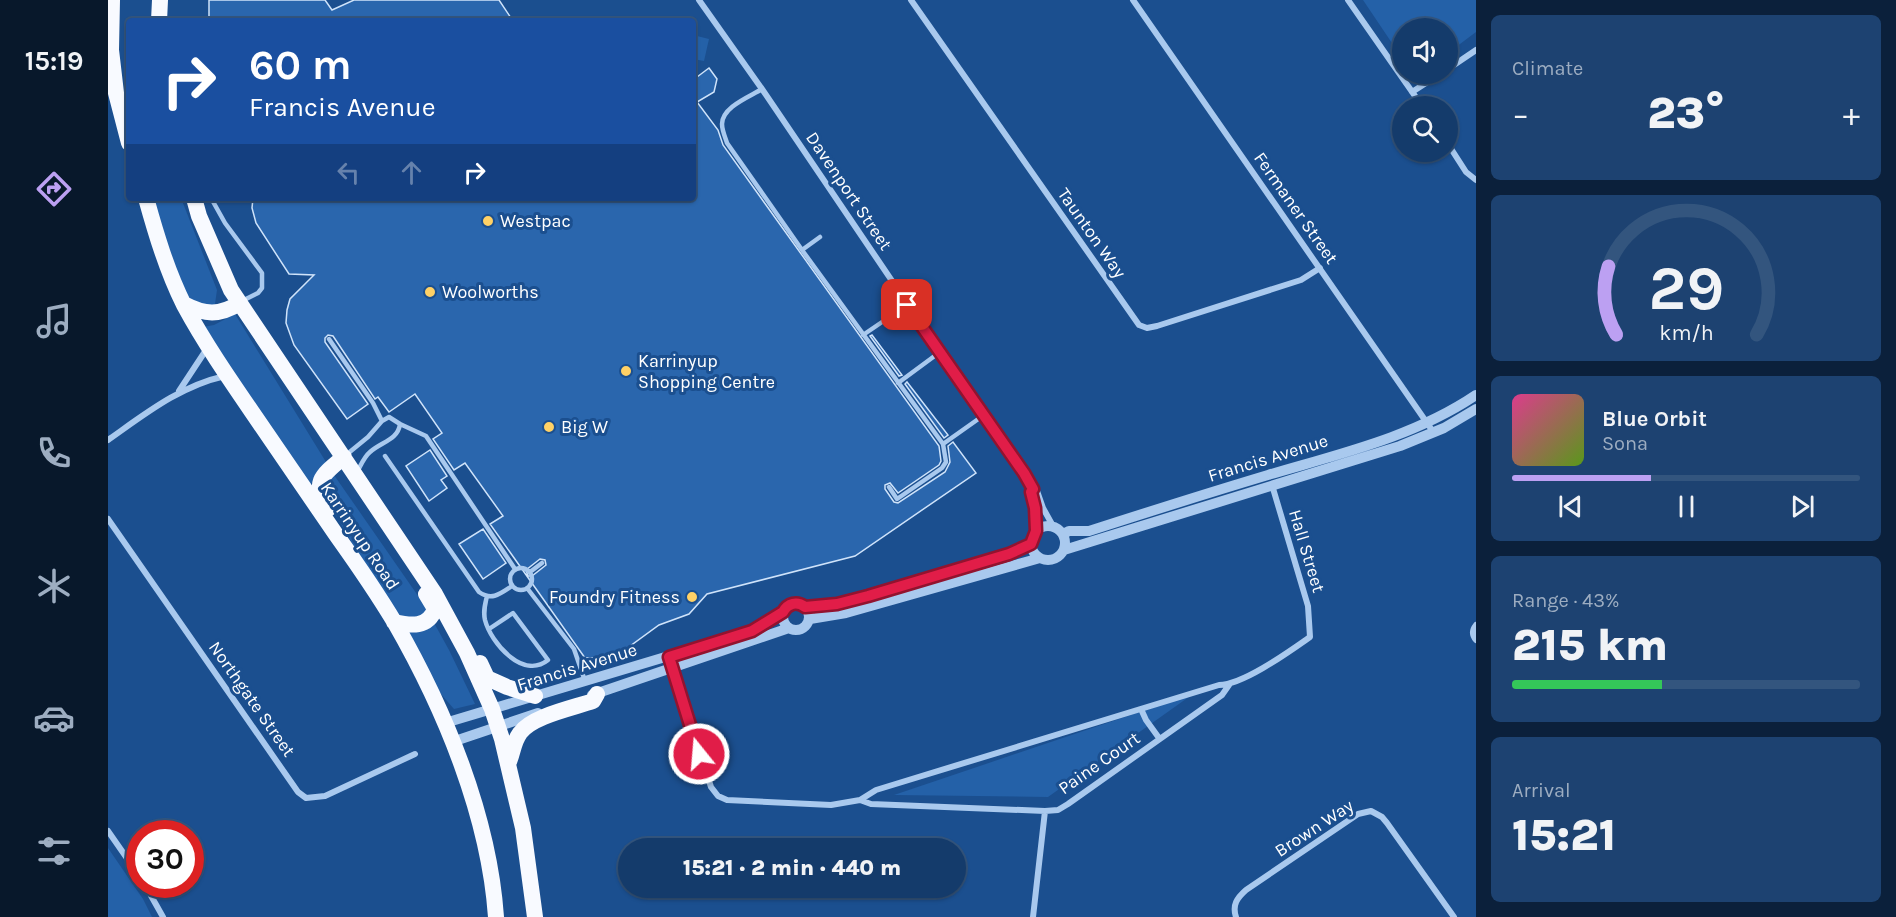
<!DOCTYPE html>
<html lang="en">
<head>
<meta charset="utf-8">
<style>
  body { margin:0; font-family:Karla,sans-serif; background:#1d4271; color:#f1f3f6; height:100vh; display:flex; flex-direction:column; font-size:22px; white-space:nowrap }
  * { box-sizing:border-box; margin:0 }
  p { font-size:20px; color:#9dadc1 }
  .icon { flex:none; width:33px; height:33px; fill:none; stroke:currentColor; stroke-width:2; stroke-linecap:round; stroke-linejoin:round }
  .map { position:relative; flex:1; overflow:hidden }
  .panel { display:flex; flex-direction:column; gap:15px; padding:15px; background:#0b203b; width:420px }
  .panel>* { flex:none }
  .top-card { position:absolute; left:18px; top:18px; width:570px; height:183px; border-radius:6px; box-shadow:0 2px 4px #0004,0 0 0 2px #33557e; background:#1a4fa0; color:#fff; overflow:hidden }
  .buttons { position:absolute; left:1284px; top:18px; display:grid; gap:12px }
  .buttons a { display:grid; place-items:center; width:66px; height:66px; border-radius:50%; background:#143b6b; box-shadow:0 2px 4px #0004,0 0 0 2px #33557e; font-size:30px }
  .speed { position:absolute; left:18px; top:820px; display:flex; gap:12px; font-size:30px; font-weight:700; text-align:center }
  .speed>* { display:grid; place-content:center; width:78px; height:78px; border-radius:50%; background:#143b6b; box-shadow:0 2px 4px #0004,0 0 0 2px #33557e; line-height:1 }
  .speed .limit { border:9px solid #d22; background:#fff; color:#111 }
  .pin { position:absolute; display:grid; place-items:center; width:51px; height:51px; color:#fff; margin:-26px; border-radius:12px; box-shadow:0 3px 9px #0006 }
  .me { position:absolute; width:66px; margin:-33px; rotate:343deg; stroke-linejoin:round; filter:drop-shadow(0 0 4px #0008) }
  .turn { display:flex; align-items:center; gap:21px; height:126px; padding:0 24px; font-size:27px }
  .turn .icon { width:78px; height:78px; stroke-width:2.5 }
  .turn b { display:block; font-size:42px; line-height:51px }
  .lanes { display:flex; align-items:center; height:57px; padding:0 24px; background:#0003; justify-content:center; gap:30px; direction:ltr }
  .lanes .off { opacity:.35 }
  .big { font-size:45px; font-weight:800; line-height:1.1 }
  .panel .card { flex:1; display:flex; flex-direction:column; justify-content:center; gap:9px; min-width:0; padding:0 21px; border-radius:9px; background:#1d4271 }
  .panel .dial { align-items:center; gap:0 }
  .dial svg { height:156px; overflow:visible; fill:none; stroke:#33557e; stroke-width:7; stroke-linecap:round; text-anchor:middle }
  .dial text { fill:#f1f3f6; stroke:none }
  .song { display:flex; align-items:center; gap:18px }
  .cover { width:72px; height:72px; border-radius:9px; background:linear-gradient(135deg,hsl(330 70% 55%),hsl(90 70% 35%)) }
  .played { height:6px; border-radius:3px; background:linear-gradient(90deg,#bca0f2 40%,#33557e 40%) }
  .keys { display:flex; justify-content:space-around; direction:ltr }
  .heat { display:flex; justify-content:space-between; align-items:center; font-size:33px; direction:ltr }
  .charge { height:9px; border-radius:4px; background:linear-gradient(90deg,#34c759 43%,#33557e 0) }
  .trip { position:absolute; left:510px; top:838px; width:348px; height:60px; border-radius:30px; background:#143b6b; box-shadow:0 2px 4px #0004,0 0 0 2px #33557e; font-weight:800; line-height:60px; text-align:center }
  main { display:flex; flex:1; min-height:0 }
  .tab-bar { display:flex; flex-direction:column; width:108px; justify-content:space-around; align-items:center; background:#08182b; color:#9dadc1 }
  .tab-bar .icon { width:42px; height:42px }
  .tab-bar .current { color:#bca0f2 }
  .tab-bar b { font-size:27px; color:#f1f3f6 }
  .map>svg:first-child { display:block }
  .green { fill:#2461a8 }
  .building { fill:#2a66ad; stroke:#cfe3fa; stroke-width:1.5; fill-rule:evenodd }
  .lines { fill:none; stroke-linecap:round; stroke-linejoin:round }
  .service { stroke:#a9c9ee; stroke-width:4.5 }
  .minor { stroke:#a9c9ee; stroke-width:6 }
  .tertiary { stroke:#a9c9ee; stroke-width:10 }
  .trunk { stroke:#f8faff; stroke-width:16 }
  .route-casing { stroke:#92132f; stroke-width:15 }
  .route { stroke:#e11d48; stroke-width:10 }
  .poi-dot { fill:#ffd166; stroke:#1b4f8f; stroke-width:2 }
  .labels { text-anchor:middle; stroke-width:6; stroke-linejoin:round; paint-order:stroke }
  .street-label { font-size:18px; fill:#fff; stroke:#1b4f8f }
  .poi-label { font-size:18px; fill:#fff; stroke:#1b4f8f; text-anchor:start }
</style>
</head>
<body>
<main>
<nav class="tab-bar">
<b>15:19</b>
<svg class="icon current" aria-label="directions" viewBox="0 0 24 24"><path d="M12 3l9 9-9 9-9-9zM9 14v-3h6M13 9l2 2-2 2"/></svg>
<svg class="icon" aria-label="music" viewBox="0 0 24 24"><path d="M9 18V5l10-2v13"/><circle cx="6" cy="18" r="3"/><circle cx="16" cy="16" r="3"/></svg>
<svg class="icon" aria-label="phone" viewBox="0 0 24 24"><path d="M5 4h4l2 5-3 2q2 4 5 5l2-3 5 2v4C11 20 4 13 5 4z"/></svg>
<svg class="icon" aria-label="climate" viewBox="0 0 24 24"><path d="M12 3v18M4 7l16 10M4 17L20 7"/></svg>
<svg class="icon" aria-label="car" viewBox="0 0 24 24"><path d="M5 17H2v-5l4-1 3-4h7l3 4 3 1v5h-3M9 17h6M6 11h13"/><circle cx="7" cy="17" r="2"/><circle cx="17" cy="17" r="2"/></svg>
<svg class="icon" aria-label="filters" viewBox="0 0 24 24"><path d="M4 7h16M4 17h16"/><circle cx="9" cy="7" r="2"/><circle cx="15" cy="17" r="2"/></svg>
</nav>
<div class="map">
<svg width="1368" height="917" viewBox="0 0 1368 917">
  <rect width="100%" height="100%" fill="#1b4f8f"/>
  <path class="green" d="M 1255,0 L 1368,0 L 1368,32 L 1340,53 L 1340,28 L 1294,28 L 1294,58 Z
    M 585,35 L 601,39 L 596,61 L 585,59 Z
    M 45,198 L 73,198 L 109,290 L 107,304 L 98,310 C 94,308 89,306 85,303 C 67,289 53,222 45,198 Z
    M 127,314 L 218,462 L 208,474 L 202,486 L 95,327 L 106,325 Z
    M 226,475 L 315,603 L 341,650 L 367,704 L 346,709 L 332,693 L 214,492 Z
    M 1085,694 L 940,797 L 786,795 Z
    M 0,848 L 35,899 L 44,917 L 0,917 Z"/>
  <path class="building" d="M 101,0 L 217,0 L 224,10 L 246,0 L 391,0 L 405,21 L 101,21 Z
    M 601,68 L 609,79 L 606,92 L 589,102 L 610,130 L 615,145 L 831,446 L 833,461 L 831,465 L 790,493 L 782,483 L 777,485 L 777,489 L 786,502 L 790,503 L 837,472 L 842,462 L 840,446 L 845,442 L 868,473 L 747,556 L 599,594 L 581,614 L 551,625 L 507,657 L 477,658 L 382,524 L 395,516 L 357,463 L 346,470 L 325,439 L 334,433 L 307,394 L 281,412 L 270,397 L 267,399 L 225,336 L 220,335 L 217,338 L 217,342 L 260,404 L 239,419 L 186,345 L 178,323 L 179,310 L 182,299 L 206,275 L 181,274 L 148,223 L 144,208 L 145,198 L 585,198 L 585,80 ZM 432,559 L 437,560 L 438,565 L 424,576 L 420,576 L 418,570 Z
    M 764,335 L 794,375 L 791,376 L 762,336 Z
    M 799,382 L 840,435 L 836,438 L 797,384 Z
    M 322,450 L 339,476 L 333,480 L 339,488 L 321,501 L 298,466 Z
    M 375,529 L 398,563 L 375,579 L 351,544 Z"/>
  <g class="lines">
    <path class="service" d="M 654,89 C 641,97 614,107 614,124 C 614,130 617,137 619,143 L 694,250 L 712,237
      M 103,198 L 117,223 L 154,273 L 154,288 L 150,293 L 134,301
      M 694,250 L 835,444 L 838,462 L 834,468 L 789,499 L 781,487
      M 755,335 L 799,305
      M 221,339 L 265,403 L 274,421
      M 790,383 L 832,352
      M 292,424 L 318,436 L 407,569
      M 835,444 L 876,415
      M 238,455 L 260,437 L 274,421 L 281,417 L 292,424 C 290,440 273,442 262,452 C 256,457 253,465 249,472
      M 277,456 L 371,592 C 384,601 392,594 404,586
      M402 579a11 11 0 1 1 22 0a11 11 0 1 1-22 0Z
      M 422,572 L 434,563
      M 419,588 L 466,649 L 477,681
      M 379,596 C 377,605 375,611 377,620 C 383,643 415,680 440,660 L 405,613 L 381,629"/>
    <path class="minor" d="M 591,0 L 654,89 L 925,489 L 929,491 L 935,508 L 945,526
      M 803,0 L 1031,325 L 1039,328 L 1049,326 L 1193,280 L 1212,268
      M 1025,0 L 1326,433
      M 1240,0 L 1314,106
      M 1340,69 L 1368,50
      M 1304,92 L 1332,74
      M 1340,144 L 1358,172 L 1368,180
      M 71,391 L 98,350
      M 0,440 C 37,414 72,386 117,376
      M 925,489 L 923,492 L 927,508 L 928,531
      M 0,519 L 190,792 L 198,798 L 217,796 L 307,754
      M 1368,625 C 1364,630 1364,635 1368,640
      M 561,657 L 603,787 L 610,796 L 619,800 L 723,805 L 752,800 L 768,790 L 1111,685 C 1135,685 1182,651 1202,637 L 1200,606 L 1164,485
      M 1033,709 L 1038,720 L 1051,738
      M 752,800 L 763,804 L 937,811 L 950,810 L 960,804 L 1114,695 L 1121,685
      M 0,831 L 32,877
      M 37,885 L 55,917
      M 925,917 L 937,811
      M 1128,917 C 1124,905 1129,898 1138,890 L 1250,814 L 1263,811 L 1274,817 L 1279,823 L 1346,917"/>
    <path class="tertiary" d="M923 543a17 17 0 1 1 34 0a17 17 0 1 1-34 0Z
      M 955,534 L 961,531 L 981,531 C 1040,512 1100,493 1160,475 C 1231,454 1306,437 1368,395
      M 956,550 L 1292,446 L 1336,428 L 1368,409
      M675 617a13 13 0 1 1 26 0a13 13 0 1 1-26 0Z
      M 697,607 C 767,601 834,574 901,554 L 923,544
      M 702,619 L 738,613 L 932,558
      M 484,695 L 681,628
      M 337,723 L 644,631 L 675,612
      M 344,742 L 430,713"/>
    <path class="trunk" d="M 4,0 L 3,50 L 8,93 L 21,143
      M 51,21 L 52,0
      M 38,198 C 48,234 59,271 76,305 C 96,342 120,377 144,412 C 172,453 201,495 229,536 C 249,564 269,593 287,623 C 337,710 381,816 388,917
      M 86,198 L 91,216 L 123,290 L 327,594 L 359,653 L 384,709 L 394,739 L 415,828 L 427,917
      M 76,304 C 97,315 111,316 132,303
      M 220,509 C 203,482 214,475 236,457
      M 286,622 C 303,626 320,628 327,609 L 318,594
      M 372,663 L 379,678 L 399,687 L 427,696
      M 400,764 C 405,754 405,742 412,733 C 424,716 465,708 485,701 L 489,694"/>
  </g>
  <g class="lines">
    <defs>
      <path id="route" d="M 591,754 L 561,657 L 644,631 L 675,612 C 680,603 689,601 697,607 L 729,604 L 760,596 L 901,554 L 923,544 L 928,531 L 927,508 L 923,492 L 925,489 L 916,473 L 799,305"/>
    </defs>
    <use href="#route" class="route-casing"/>
    <use href="#route" class="route"/>
  </g>
  <g class="poi-dot">
    <circle cx="380" cy="221" r="6"/>
    <circle cx="322" cy="292" r="6"/>
    <circle cx="518" cy="371" r="6"/>
    <circle cx="441" cy="427" r="6"/>
    <circle cx="584" cy="597" r="6"/>
  </g>
  <g class="labels">
    <g class="street-label">
      <text transform="translate(741 191) rotate(56)" y="6">Davenport Street</text>
      <text transform="translate(1188 208) rotate(55)" y="6">Fermaner Street</text>
      <text transform="translate(984 233) rotate(55)" y="6">Taunton Way</text>
      <text transform="translate(1160 458) rotate(-17)" y="6">Francis Avenue</text>
      <text transform="translate(252 536) rotate(56)" y="6">Karrinyup Road</text>
      <text transform="translate(1199 551) rotate(73)" y="6">Hall Street</text>
      <text transform="translate(469 667) rotate(-17)" y="6">Francis Avenue</text>
      <text transform="translate(144 699) rotate(55)" y="6">Northgate Street</text>
      <text transform="translate(991 763) rotate(-35)" y="6">Paine Court</text>
      <text transform="translate(1206 828) rotate(-33)" y="6">Brown Way</text>
    </g>
    <g class="poi-label">
      <text x="392" y="227">Westpac</text>
      <text x="334" y="298">Woolworths</text>
      <text x="530" y="367">Karrinyup<tspan x="530" dy="21">Shopping Centre</tspan></text>
      <text x="453" y="433">Big W</text>
      <text x="572" y="603" text-anchor="end">Foundry Fitness</text>
    </g>
  </g>
</svg>
<div class="buttons">
<a><svg class="icon" aria-label="sound" viewBox="0 0 24 24"><path d="M4 9h4l5-4v14l-5-4H4zM17 9q2 3 0 6"/></svg></a>
<a><svg class="icon" aria-label="search" viewBox="0 0 24 24"><circle cx="10" cy="10" r="6"/><path d="M15 15l6 6"/></svg></a>
</div>
<div class="speed"><div class="limit">30</div></div>
<div class="pin" style="left:799px;top:305px;background:#d93025"><svg class="icon" aria-label="arrive" viewBox="0 0 24 24"><path d="M6 21V4h12l-3 4 3 4H6"/></svg></div>
<svg class="me" style="left:591px;top:754px" viewBox="-20 -20 40 40"><circle r="17" fill="#e11d48" stroke="#fff" stroke-width="3"/><path d="M0-11L8 9 0 5-8 9z" fill="#fff"/></svg>
<div class="trip">15:21 · 2 min · 440 m</div>
<div class="top-card">
<div class="turn"><svg class="icon" aria-label="right" viewBox="0 0 24 24"><path d="M7 20v-9h11M14 6l5 5-5 5"/></svg><div><b>60 m</b>Francis Avenue</div></div>
<div class="lanes"><svg class="icon off" aria-label="left" viewBox="0 0 24 24"><path d="M17 20v-9H6M10 6l-5 5 5 5"/></svg><svg class="icon off" aria-label="ahead" viewBox="0 0 24 24"><path d="M12 20V5M6 11l6-6 6 6"/></svg><svg class="icon" aria-label="right" viewBox="0 0 24 24"><path d="M7 20v-9h11M14 6l5 5-5 5"/></svg></div>
</div>
</div>
<section class="panel">
<div class="card"><p>Climate</p>
<div class="heat"><a>−</a><b class="big">23°</b><a>+</a></div>
</div>
<div class="card dial"><svg viewBox="0 0 100 80">
<path d="M14 69A42 42 0 1 1 86 69"/>
<path d="M14 69A42 42 0 0 1 10 34" stroke="#bca0f2"/>
<text x="50" y="56" font-size="32" font-weight="700">29</text>
<text x="50" y="72" font-size="11">km/h</text>
</svg></div>
<div class="card">
<div class="song"><i class="cover"></i><div><b>Blue Orbit</b><p>Sona</p></div></div>
<div class="played"></div>
<div class="keys"><svg class="icon" aria-label="previous" viewBox="0 0 24 24"><path d="M18 5L8 12l10 7zM5 5v14"/></svg><svg class="icon" aria-label="pause" viewBox="0 0 24 24"><path d="M8 5v14M16 5v14"/></svg><svg class="icon" aria-label="next" viewBox="0 0 24 24"><path d="M6 5l10 7-10 7zM19 5v14"/></svg></div>
</div>
<div class="card"><p>Range · 43%</p><b class="big">215 km</b><div class="charge"></div></div>
<div class="card"><p>Arrival</p><b class="big">15:21</b></div>
</section>
</main>
</body>
</html>
